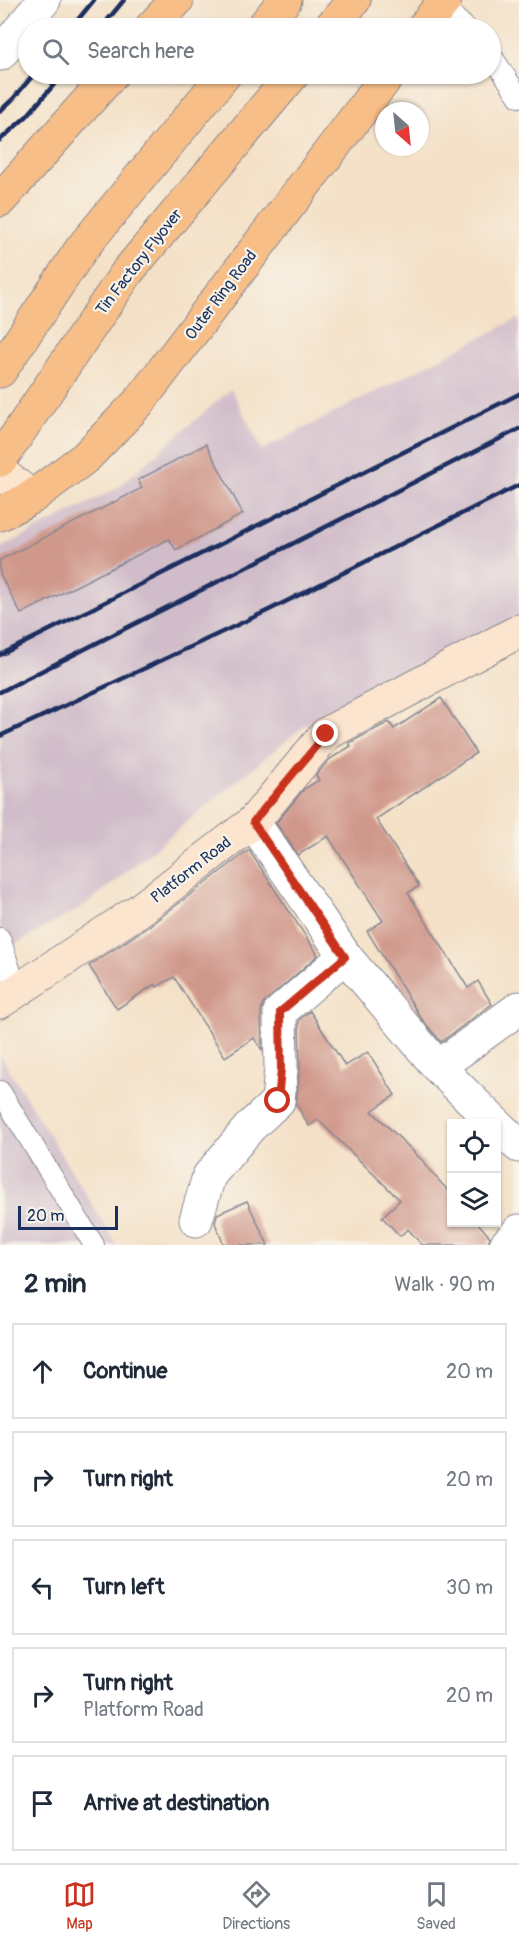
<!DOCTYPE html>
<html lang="en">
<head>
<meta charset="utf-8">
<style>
	body { margin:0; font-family:Pangolin,sans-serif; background:#f6f6f7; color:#1f2937 }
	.controls { position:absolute; right:18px; bottom:18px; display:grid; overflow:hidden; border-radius:0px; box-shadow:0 2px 4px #0004 }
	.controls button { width:54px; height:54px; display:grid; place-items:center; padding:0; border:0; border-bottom:2px solid #e0e1e3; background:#fff; color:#1f2937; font:30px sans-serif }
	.compass { position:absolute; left:375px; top:102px; width:54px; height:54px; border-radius:50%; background:#fff; box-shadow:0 2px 4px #0004; rotate:153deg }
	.scale { position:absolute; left:18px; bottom:15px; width:100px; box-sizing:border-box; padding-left:6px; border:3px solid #1b2f5e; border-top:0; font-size:16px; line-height:21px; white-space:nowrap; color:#1b2f5e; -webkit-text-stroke:4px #f7f3e8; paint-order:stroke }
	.stop { position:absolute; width:18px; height:18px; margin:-14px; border:4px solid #c8321e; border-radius:50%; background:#fff }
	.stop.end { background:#c8321e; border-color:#fff; box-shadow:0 2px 6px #0008 }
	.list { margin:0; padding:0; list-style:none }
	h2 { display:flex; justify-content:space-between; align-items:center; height:78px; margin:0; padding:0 24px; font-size:26px }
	h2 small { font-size:20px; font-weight:400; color:#747a83 }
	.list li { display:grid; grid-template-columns:39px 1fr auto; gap:18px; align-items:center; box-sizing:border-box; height:96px; margin:0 12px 12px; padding:0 12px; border:2px solid #e0e1e3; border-radius:0px }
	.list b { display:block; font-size:22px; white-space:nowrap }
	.list p { margin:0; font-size:20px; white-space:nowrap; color:#747a83 }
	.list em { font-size:20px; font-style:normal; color:#747a83 }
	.icon { flex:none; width:33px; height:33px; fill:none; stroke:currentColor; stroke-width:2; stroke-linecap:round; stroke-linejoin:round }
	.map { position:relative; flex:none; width:519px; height:1245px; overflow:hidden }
	.search { position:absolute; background:#fff; box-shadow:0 2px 4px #0004; left:18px; right:18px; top:18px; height:66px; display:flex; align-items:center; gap:15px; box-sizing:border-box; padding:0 21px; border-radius:33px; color:#747a83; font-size:22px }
	.sheet { height:618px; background:#fff }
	nav { display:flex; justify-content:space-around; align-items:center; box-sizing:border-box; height:84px; border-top:2px solid #e0e1e3; background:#fff; font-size:16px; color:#747a83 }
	nav a { display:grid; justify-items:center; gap:3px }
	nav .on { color:#c8321e }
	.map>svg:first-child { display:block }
	.industrial { fill:#d1bdca }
	.building { fill:#d0988b }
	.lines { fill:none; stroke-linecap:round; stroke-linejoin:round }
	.lane-casing { stroke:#888892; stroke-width:22 }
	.street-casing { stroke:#888892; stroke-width:35 }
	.secondary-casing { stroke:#888892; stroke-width:35 }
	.highway-casing { stroke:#888892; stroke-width:35 }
	.lane { stroke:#fff; stroke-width:20 }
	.street { stroke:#fff; stroke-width:33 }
	.secondary { stroke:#fce5cf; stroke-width:33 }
	.highway { stroke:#f7be88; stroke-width:33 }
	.rail { stroke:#1b2f5e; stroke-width:4.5 }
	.route { stroke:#c8321e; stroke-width:8 }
	.labels { text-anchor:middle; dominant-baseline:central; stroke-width:4.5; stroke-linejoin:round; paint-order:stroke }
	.street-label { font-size:16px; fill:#1b2f5e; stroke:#f7f3e8 }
</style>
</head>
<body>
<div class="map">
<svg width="519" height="1245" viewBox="0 0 519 1245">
	<rect width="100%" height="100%" fill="#f7f3e8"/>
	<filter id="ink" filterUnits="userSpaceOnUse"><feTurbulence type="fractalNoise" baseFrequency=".0167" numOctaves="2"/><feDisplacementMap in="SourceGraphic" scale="12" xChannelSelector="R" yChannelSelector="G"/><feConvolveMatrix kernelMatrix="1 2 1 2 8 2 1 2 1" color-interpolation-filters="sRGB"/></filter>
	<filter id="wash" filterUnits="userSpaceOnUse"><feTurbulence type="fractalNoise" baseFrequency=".008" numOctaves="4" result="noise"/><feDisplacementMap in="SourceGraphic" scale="24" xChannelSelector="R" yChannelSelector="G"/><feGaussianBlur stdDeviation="1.35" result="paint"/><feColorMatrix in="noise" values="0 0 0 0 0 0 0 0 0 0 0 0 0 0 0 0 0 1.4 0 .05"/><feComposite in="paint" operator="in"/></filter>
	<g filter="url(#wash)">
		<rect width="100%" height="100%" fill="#f4e0c6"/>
		<g class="industrial">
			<path d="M519,318V618L319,714L87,904L0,953V548L116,489L231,389L262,450Z"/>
			<path d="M0,1055L117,1245H0Z"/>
		</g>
		<g id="blocks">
			<g class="building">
				<path d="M206,444L243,514L176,550L169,539L21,614L0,574V560L142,488L138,480Z"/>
				<path d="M441,698L476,753L376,819L419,886L408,893L468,988L478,981L492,1004L441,1042L421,1018L367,931L383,921L328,836L298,855L276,823L304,789L319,780L316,775L330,759L351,746L349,743L389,722L394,729Z"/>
				<path d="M249,850L318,955L263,1004L261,1012L262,1050L254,1038L225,1057L174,977L157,987L155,984L117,1009L89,966L149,926Z"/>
				<path d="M310,1011L345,1066L368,1052L395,1095L372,1111L425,1163L424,1164L452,1195V1222H477L490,1237L488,1245H422L408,1229L400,1236L382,1217L400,1200L318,1120L309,1126L296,1104L300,1069L299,1020Z"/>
				<path d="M247,1201L268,1245H224L215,1223L217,1214Z"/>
			</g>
		</g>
	</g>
	<g filter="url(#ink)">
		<use href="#blocks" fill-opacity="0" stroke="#888892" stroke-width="1.5"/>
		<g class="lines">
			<g class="lane-casing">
				<g id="lane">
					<path d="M441,5L466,28"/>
					<path d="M490,53L519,97"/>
					<path d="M0,938L17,991"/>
					<path d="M0,1091L94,1245"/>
				</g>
			</g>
			<g class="street-casing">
				<g id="street">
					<path d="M0,54L44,0"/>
					<path d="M253,822L345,956L438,1067L496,1124"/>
					<path d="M438,1067L519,1008"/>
					<path d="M496,1124L519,1146"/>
					<path d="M196,1220L209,1176L250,1127L278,1101L281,1069L280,1012L345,956"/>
					<path d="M506,1245L519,1231"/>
				</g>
			</g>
			<g class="secondary-casing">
				<g id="secondary">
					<path d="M0,472L32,497"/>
					<path d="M0,1002L138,911L253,822L326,734L519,631"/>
				</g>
			</g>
			<g class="highway-casing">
				<g id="highway">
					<path d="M151,28L177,0"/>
					<path d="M262,28L285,0"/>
					<path d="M330,28L354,0"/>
					<path d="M423,28L445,0"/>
					<path d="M0,200L112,74"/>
					<path d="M0,371L82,248L225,74"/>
					<path d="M0,460L128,271L293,74"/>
					<path d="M0,514L32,497L86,457L139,402L389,74"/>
				</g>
			</g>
			<use href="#lane" class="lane"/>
			<use href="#street" class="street"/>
			<use href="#secondary" class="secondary"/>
			<use href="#highway" class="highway"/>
			<g class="rail">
				<path d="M71,28L94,0"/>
				<path d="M101,28L124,0"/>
				<path d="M0,111L13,99L34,74"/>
				<path d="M0,140L27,116L63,74"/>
				<path d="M0,655L519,394"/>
				<path d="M0,692L519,429"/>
				<path d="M0,736L267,611L519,485"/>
			</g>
		</g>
	</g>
	<g class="lines" filter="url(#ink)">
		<path class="route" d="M278,1101L281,1069L280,1012L345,957L253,822L326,734"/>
	</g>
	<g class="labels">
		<g class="street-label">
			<text transform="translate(139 262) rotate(-52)">Tin Factory Flyover</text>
			<text transform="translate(221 295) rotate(-53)">Outer Ring Road</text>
			<text transform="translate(191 870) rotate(-38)">Platform Road</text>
		</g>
	</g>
</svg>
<div class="controls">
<button><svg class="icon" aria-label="locate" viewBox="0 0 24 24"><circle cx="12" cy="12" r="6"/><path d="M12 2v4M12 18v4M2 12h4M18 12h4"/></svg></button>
<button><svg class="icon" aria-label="layers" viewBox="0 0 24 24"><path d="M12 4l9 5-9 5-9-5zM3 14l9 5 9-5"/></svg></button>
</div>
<svg class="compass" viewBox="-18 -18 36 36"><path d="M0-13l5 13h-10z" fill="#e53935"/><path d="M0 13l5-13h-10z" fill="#747a83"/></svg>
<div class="scale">20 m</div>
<div class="stop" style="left:278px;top:1101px"></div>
<div class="stop end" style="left:326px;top:734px"></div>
<div class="search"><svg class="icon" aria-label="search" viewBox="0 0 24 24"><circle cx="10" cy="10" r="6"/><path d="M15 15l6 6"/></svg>Search here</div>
</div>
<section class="sheet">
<h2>2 min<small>Walk · 90 m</small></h2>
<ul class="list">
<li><svg class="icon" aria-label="ahead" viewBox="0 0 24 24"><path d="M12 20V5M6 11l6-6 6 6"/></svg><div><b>Continue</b></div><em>20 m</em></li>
<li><svg class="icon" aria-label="right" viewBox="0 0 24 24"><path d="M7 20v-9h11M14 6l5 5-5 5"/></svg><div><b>Turn right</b></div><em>20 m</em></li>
<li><svg class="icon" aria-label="left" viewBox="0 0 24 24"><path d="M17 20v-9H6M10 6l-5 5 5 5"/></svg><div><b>Turn left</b></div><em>30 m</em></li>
<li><svg class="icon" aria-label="right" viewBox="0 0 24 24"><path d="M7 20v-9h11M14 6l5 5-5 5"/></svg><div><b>Turn right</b><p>Platform Road</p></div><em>20 m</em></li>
<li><svg class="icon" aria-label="arrive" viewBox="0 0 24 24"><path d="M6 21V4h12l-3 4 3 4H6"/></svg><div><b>Arrive at destination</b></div></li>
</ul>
</section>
<nav>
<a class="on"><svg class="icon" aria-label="map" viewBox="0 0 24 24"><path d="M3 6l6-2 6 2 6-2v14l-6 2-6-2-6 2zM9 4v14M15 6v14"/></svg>Map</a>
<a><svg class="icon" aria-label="directions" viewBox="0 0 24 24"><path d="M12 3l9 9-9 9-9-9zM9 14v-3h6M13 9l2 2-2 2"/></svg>Directions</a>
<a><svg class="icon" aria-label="saved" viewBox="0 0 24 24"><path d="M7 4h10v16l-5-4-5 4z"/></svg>Saved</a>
</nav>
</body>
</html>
